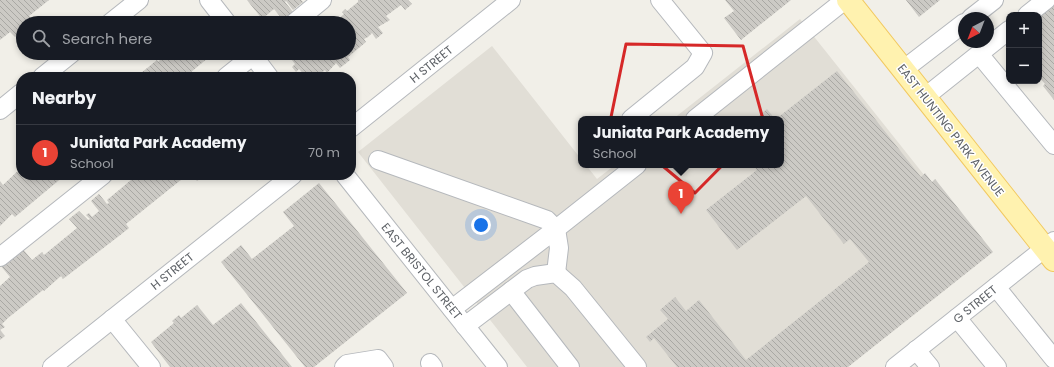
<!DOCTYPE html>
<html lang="en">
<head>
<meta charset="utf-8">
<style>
	body { margin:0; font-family:Poppins,sans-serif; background:#20242c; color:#f1f3f6 }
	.controls { position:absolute; right:12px; top:12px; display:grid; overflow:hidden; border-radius:8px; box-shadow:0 2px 6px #0003 }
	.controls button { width:36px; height:36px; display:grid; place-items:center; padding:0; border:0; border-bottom:1px solid #363941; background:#171b24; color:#f1f3f6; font:20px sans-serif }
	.compass { position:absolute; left:958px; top:12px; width:36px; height:36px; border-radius:50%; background:#171b24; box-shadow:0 2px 6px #0003; rotate:222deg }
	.you { position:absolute; left:481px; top:225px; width:14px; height:14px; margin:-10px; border:3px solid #fff; border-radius:50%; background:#1a73e8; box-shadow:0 0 0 6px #1a73e833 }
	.badge { display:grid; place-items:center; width:26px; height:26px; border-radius:50%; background:#ea4335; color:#fff; font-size:13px; font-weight:700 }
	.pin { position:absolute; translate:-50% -33px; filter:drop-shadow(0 1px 2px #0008) }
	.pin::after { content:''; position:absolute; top:21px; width:14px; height:12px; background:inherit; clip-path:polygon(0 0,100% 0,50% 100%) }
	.popup { position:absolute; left:578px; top:116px; width:206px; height:52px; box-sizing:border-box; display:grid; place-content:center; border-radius:8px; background:#171b24; filter:drop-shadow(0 1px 3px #0005); font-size:13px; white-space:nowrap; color:#9ea1a6 }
	.popup b { font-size:15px; color:#f1f3f6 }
	.popup::after { content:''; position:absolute; left:50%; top:100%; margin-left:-8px; border:8px solid transparent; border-top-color:#171b24 }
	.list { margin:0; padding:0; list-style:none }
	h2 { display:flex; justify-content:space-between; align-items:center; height:52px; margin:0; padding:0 16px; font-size:17px }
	h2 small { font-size:13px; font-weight:400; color:#9ea1a6 }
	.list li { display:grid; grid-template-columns:26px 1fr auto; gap:12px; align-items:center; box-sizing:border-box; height:56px; padding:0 16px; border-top:1px solid #363941 }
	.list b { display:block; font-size:15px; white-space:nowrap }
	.list p { margin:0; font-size:13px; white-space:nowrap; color:#9ea1a6 }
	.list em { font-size:13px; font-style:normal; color:#9ea1a6 }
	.icon { flex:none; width:22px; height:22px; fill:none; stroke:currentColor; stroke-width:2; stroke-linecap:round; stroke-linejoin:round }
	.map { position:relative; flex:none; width:1054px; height:367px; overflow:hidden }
	.search { position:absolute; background:#171b24; box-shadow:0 2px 6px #0003; left:16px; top:16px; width:340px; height:44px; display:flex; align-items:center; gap:10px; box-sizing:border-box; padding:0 14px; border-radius:22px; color:#9ea1a6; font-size:15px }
	.panel { position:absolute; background:#171b24; box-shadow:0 2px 6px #0003; left:16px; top:72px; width:340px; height:108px; border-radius:16px }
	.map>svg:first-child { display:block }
	.education { fill:#e1ded6 }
	.building { fill:url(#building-back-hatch) }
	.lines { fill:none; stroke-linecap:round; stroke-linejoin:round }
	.minor-casing { stroke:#b5b8bc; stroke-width:20 }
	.major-casing { stroke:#f2c960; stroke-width:24 }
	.minor { stroke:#fff; stroke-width:18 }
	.major { stroke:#fff2af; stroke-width:22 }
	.marked { fill:none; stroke:#d62828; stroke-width:3; stroke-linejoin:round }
	.labels { text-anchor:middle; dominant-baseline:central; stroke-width:3; stroke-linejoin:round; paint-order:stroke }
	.street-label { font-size:12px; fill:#5f6368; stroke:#fff }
</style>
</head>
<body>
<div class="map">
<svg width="1054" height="367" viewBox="0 0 1054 367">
	<defs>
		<pattern id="building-back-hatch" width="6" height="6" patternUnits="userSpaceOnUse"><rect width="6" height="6" fill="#cccac5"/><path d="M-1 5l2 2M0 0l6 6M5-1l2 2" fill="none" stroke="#a9a8a4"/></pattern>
	</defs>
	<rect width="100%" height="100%" fill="#f1efe8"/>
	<path class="education" d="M800,19L983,249L834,367H527L358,152L492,46L581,159V165H586L597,179L615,165H781V119H673Z"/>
	<g class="building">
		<path d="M0,0H49L29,16L31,18L19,27L23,31L15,37L10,32L0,40Z"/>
		<path d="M247,0H301L303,2L293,10L286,1L285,2L293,12L283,20L274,9L262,19Z"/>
		<path d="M358,0H408L412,4L405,10L401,5L386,16L390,20L378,27L383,33L376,39L372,33L368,37L364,39L366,42L348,57L350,60L340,68L336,63L327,73L325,70L316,77H306L299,69L296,72L292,67L295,64L288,55L290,53H349V23H333L330,19L333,17L336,21L344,14L342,12L345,9L347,11L358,2Z"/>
		<path d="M725,0H791L741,40L724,18L734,11Z"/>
		<path d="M906,0H940L919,17Z"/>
		<path d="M1054,4V100L1043,86L1045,84L1039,77V16Z"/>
		<path d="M165,53H210L206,55L208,58L185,77H136L157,60L158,62L160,60L158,58Z"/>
		<path d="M837,71L921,177L925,173L932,182L935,179L993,252L848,367H677L654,338L650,342L646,337L668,319L660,310L675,297L686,311L699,300L746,360L869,262L850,239L844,244L806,196L737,250L706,210L757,170L753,165H781V119H776Z"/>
		<path d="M767,109L775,119H755Z"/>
		<path d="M21,168V175H69L65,178L64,176L15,217L12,214L0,226V181L3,185Z"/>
		<path d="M137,175H187L126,224L129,228L119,236L63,279L61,276L44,291L43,290L8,318L2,324L5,327L0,330L5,336L0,340V286L10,277L0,265L22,248L32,260L42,252L44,255L77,228L69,219L79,211L88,220L90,219L86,215L89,213L92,217L99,211L91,201L99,194L107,204L109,203L107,200Z"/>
		<path d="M192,175H205L197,181Z"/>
		<path d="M319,183L407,293L314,367H305L221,262L241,245L252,259L294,226L283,212Z"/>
		<path d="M241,303L292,367H170L151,342L174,323L172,321L179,315L181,318L197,305L213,325Z"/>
	</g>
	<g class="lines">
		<g class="minor-casing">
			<g id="minor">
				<path d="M209,0L227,23"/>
				<path d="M1027,15L1046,0"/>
				<path d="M971,18L994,0"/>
				<path d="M110,23L139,0"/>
				<path d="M294,23L322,0"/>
				<path d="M251,53L269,77"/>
				<path d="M979,54L1054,145"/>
				<path d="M903,70L964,23"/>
				<path d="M42,77L72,53"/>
				<path d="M226,77L256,53"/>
				<path d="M925,97L1009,30"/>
				<path d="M0,110L21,93"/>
				<path d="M631,119L695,67L703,53L660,0"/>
				<path d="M695,119L845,0"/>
				<path d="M351,128L511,0"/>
				<path d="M378,160L547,220L556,229L637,165"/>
				<path d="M345,175L498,367"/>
				<path d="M0,257L103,175"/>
				<path d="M996,287L1054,359"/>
				<path d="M511,291L570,367"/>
				<path d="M452,309L556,229L559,248L556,273"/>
				<path d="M957,318L997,367"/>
				<path d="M112,319L151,367"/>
				<path d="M465,326L527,279L535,276L556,273L573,288L637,367"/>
				<path d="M916,350L930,367"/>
				<path d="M430,363L433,367"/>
				<path d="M52,367L293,175"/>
				<path d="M344,367L347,364L378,359L384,367"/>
				<path d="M895,367L1054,241"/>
			</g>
		</g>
		<g class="major-casing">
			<path id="major" d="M848,0L1054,260"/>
		</g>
		<use href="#minor" class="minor"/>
		<use href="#major" class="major"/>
	</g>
	<path class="marked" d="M626,44L743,46L764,123L695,193L610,122Z"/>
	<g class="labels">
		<g class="street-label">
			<text transform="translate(431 64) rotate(-39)">H STREET</text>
			<text transform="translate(951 130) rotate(52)">EAST HUNTING PARK AVENUE</text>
			<text transform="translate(172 271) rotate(-39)">H STREET</text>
			<text transform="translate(422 271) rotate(51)">EAST BRISTOL STREET</text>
			<text transform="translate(975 304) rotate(-39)">G STREET</text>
		</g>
	</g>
</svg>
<div class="controls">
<button>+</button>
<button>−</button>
</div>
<svg class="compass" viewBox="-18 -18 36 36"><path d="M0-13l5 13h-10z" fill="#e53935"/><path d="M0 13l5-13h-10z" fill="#9ea1a6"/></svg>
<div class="you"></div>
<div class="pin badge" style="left:681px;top:214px">1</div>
<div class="popup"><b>Juniata Park Academy</b>School</div>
<div class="search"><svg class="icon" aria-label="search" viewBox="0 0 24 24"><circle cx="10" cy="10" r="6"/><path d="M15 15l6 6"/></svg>Search here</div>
<section class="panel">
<h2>Nearby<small></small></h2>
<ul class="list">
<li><span class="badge">1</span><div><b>Juniata Park Academy</b><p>School</p></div><em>70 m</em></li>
</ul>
</section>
</div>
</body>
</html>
